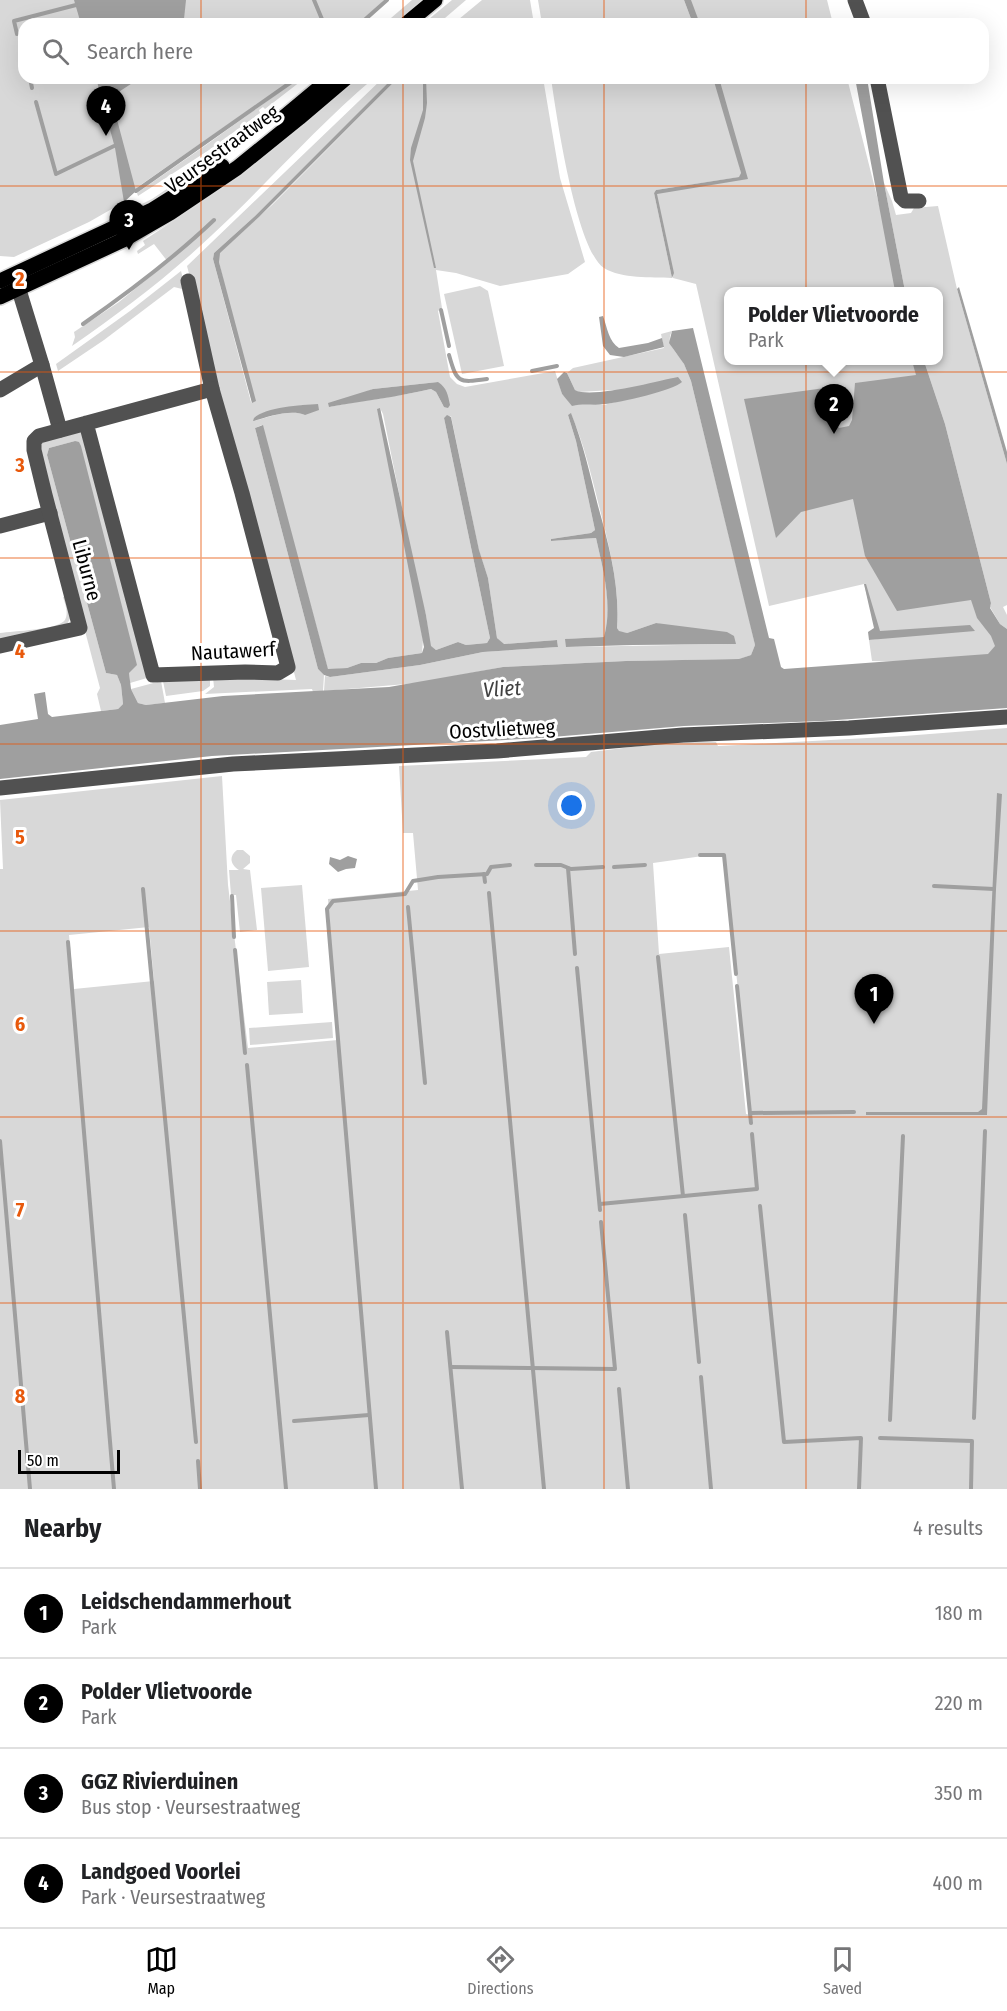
<!DOCTYPE html>
<html lang="en">
<head>
<meta charset="utf-8">
<style>
	body { margin:0; font-family:"Fira Sans Condensed",sans-serif; background:#f2f2f2; color:#202124 }
	.scale { position:absolute; left:18px; bottom:15px; width:102px; box-sizing:border-box; padding-left:6px; border:3px solid #000; border-top:0; font-size:16px; line-height:21px; white-space:nowrap; color:#000; -webkit-text-stroke:4px #fff; paint-order:stroke }
	.you { position:absolute; left:572px; top:806px; width:21px; height:21px; margin:-15px; border:4px solid #fff; border-radius:50%; background:#1a73e8; box-shadow:0 0 0 9px #1a73e833 }
	.badge { display:grid; place-items:center; width:39px; height:39px; border-radius:50%; background:#000; color:#fff; font-size:20px; font-weight:700 }
	.pin { position:absolute; translate:-50% -50px; filter:drop-shadow(0 2px 3px #0008) }
	.pin::after { content:''; position:absolute; top:32px; width:21px; height:18px; background:inherit; clip-path:polygon(0 0,100% 0,50% 100%) }
	.popup { position:absolute; left:724px; top:287px; width:219px; height:78px; box-sizing:border-box; display:grid; place-content:center; border-radius:12px; background:#fff; filter:drop-shadow(0 2px 4px #0005); font-size:20px; white-space:nowrap; color:#757577 }
	.popup b { font-size:22px; color:#202124 }
	.popup::after { content:''; position:absolute; left:50%; top:100%; margin-left:-12px; border:12px solid transparent; border-top-color:#fff }
	.list { margin:0; padding:0; list-style:none }
	h2 { display:flex; justify-content:space-between; align-items:center; height:78px; margin:0; padding:0 24px; font-size:26px }
	h2 small { font-size:20px; font-weight:400; color:#757577 }
	.list li { display:grid; grid-template-columns:39px 1fr auto; gap:18px; align-items:center; box-sizing:border-box; height:90px; padding:0 24px; border-top:2px solid #e0e0e0 }
	.list b { display:block; font-size:22px; white-space:nowrap }
	.list p { margin:0; font-size:20px; white-space:nowrap; color:#757577 }
	.list em { font-size:20px; font-style:normal; color:#757577 }
	.icon { flex:none; width:33px; height:33px; fill:none; stroke:currentColor; stroke-width:2; stroke-linecap:round; stroke-linejoin:round }
	.map { position:relative; flex:none; width:1007px; height:1489px; overflow:hidden }
	.search { position:absolute; background:#fff; box-shadow:0 6px 24px #0002; left:18px; right:18px; top:18px; height:66px; display:flex; align-items:center; gap:15px; box-sizing:border-box; padding:0 21px; border-radius:18px; color:#757577; font-size:22px }
	.sheet { height:438px; background:#fff }
	nav { display:flex; justify-content:space-around; align-items:center; box-sizing:border-box; height:84px; border-top:2px solid #e0e0e0; background:#fff; font-size:16px; color:#757577 }
	nav a { display:grid; justify-items:center; gap:3px }
	nav .on { color:#000 }
	.map>svg:first-child { display:block }
	.green { fill:#d8d8d8; fill-rule:evenodd }
	.water { fill:#9f9f9f }
	.lines { fill:none; stroke-linecap:round; stroke-linejoin:round }
	.stream { stroke:#9f9f9f; stroke-width:4 }
	.major-casing { stroke:#dbdbdb; stroke-width:18 }
	.minor { stroke:#515151; stroke-width:15 }
	.major { stroke:#000; stroke-width:15 }
	.grid { fill:none; stroke:#e8590c; stroke-width:1.5; stroke-opacity:0.55 }
	.labels { text-anchor:middle; dominant-baseline:central; stroke-width:6; stroke-linejoin:round; paint-order:stroke }
	.street-label { font-size:20px; fill:#000; stroke:#fff }
	.water-label { font-size:21px; font-style:italic; fill:#404040; stroke:#fff }
	.grid-label { font-size:20px; text-anchor:middle; font-weight:bold; fill:#e8590c; stroke:#fff; stroke-width:6; stroke-linejoin:round; paint-order:stroke }
</style>
</head>
<body>
<div class="map">
<svg width="1007" height="1489" viewBox="0 0 1007 1489">
	<rect width="100%" height="100%" fill="#fff"/>
	<g class="green">
		<path d="M0,0H384L358,24H24V78H295L139,186L124,202L89,222L14,257L0,256Z"/>
		<path d="M412,0H423L393,24H384Z"/>
		<path d="M452,0H466L438,24H423Z"/>
		<path d="M482,0H530L534,24H453Z"/>
		<path d="M538,0H684L693,24H542Z"/>
		<path d="M687,0H827L833,24H695Z"/>
		<path d="M299,78H305L265,109L263,107L259,110L260,113L209,150L138,196L137,193L206,145Z"/>
		<path d="M356,78H374C317,126 267,184 212,235C169,276 121,312 72,346L75,337L74,332L119,302L168,262L154,244L138,254L137,251L145,245L143,241L176,219Z"/>
		<path d="M383,78H394L255,216L214,253L213,259L251,402L252,403L219,262V253L272,205L398,78H543L560,178L585,262L568,274L500,286L456,273L436,270L442,308L438,311L450,377L457,384L465,387L555,371L562,394L572,405L583,403L604,405L634,397L613,390L579,392L575,390L567,373L573,368L664,348L661,334L672,331C665,344 676,351 683,362C686,368 688,374 691,381L749,618L755,645L751,655L740,659L626,661L503,667L418,683L324,691L325,676L330,677L420,665L483,652L558,647L557,640L503,644L497,638L488,578L479,551L451,416L444,418L490,638L487,643L466,645L458,642L436,650L430,646L426,615L418,587L383,414L380,408L423,640L422,653L388,658L376,663H361L347,668L328,670L262,425L255,428L318,669L324,675L323,691L313,692L312,689L205,694L214,687L213,677L296,680L187,266ZM438,382L444,407L436,392L431,389C397,397 363,400 329,407L373,389ZM302,405L305,415C290,409 269,417 254,421ZM571,414C584,444 591,474 599,506C609,545 620,587 617,628L619,632L627,633L656,623L736,644L566,647V639L605,637C613,605 603,569 596,538L551,541V539L591,533L595,530L576,441L568,415Z"/>
		<path d="M551,78H847L901,291L729,292V360L919,361L983,609L996,629L1000,664L872,661L869,640L878,639L864,584L769,606L696,284L673,278L655,194L658,191L744,178L738,160L741,173L740,177L656,190L654,193L672,278C651,277 622,279 604,268C576,250 556,113 551,78Z"/>
		<path d="M300,94C262,134 203,177 153,203C111,225 67,243 24,263L152,199L232,145Z"/>
		<path d="M884,183L892,201L896,215L911,213L914,208L938,206L957,289L1007,464V605L1003,607L1007,615V629L1000,624L990,607L991,603L945,424L924,361L939,360V292L905,291Z"/>
		<path d="M181,271L192,313L182,289L174,287L104,340L58,371L56,364L130,311Z"/>
		<path d="M480,286L488,291L504,366L462,374L444,294Z"/>
		<path d="M75,430L83,433L147,678L130,683L129,673L75,441L49,448L47,455L106,673L117,675L121,685L123,704L118,709L101,711L97,694L100,688L38,452L40,442Z"/>
		<path d="M67,596L71,617L66,626L0,641V633C13,631 58,630 65,620C69,613 65,604 63,597Z"/>
		<path d="M210,677V686L203,691L166,696L163,681Z"/>
		<path d="M161,681L165,703L146,705L138,703L131,689Z"/>
		<path d="M1007,728V1489H0V869H3L0,800L222,776L228,885L248,1048L338,1040L328,899L418,890L413,833H403L399,766L586,757L591,752L672,742H716L718,746L738,745L904,736ZM717,854L718,857H725L750,1115L746,1114L729,947L659,954L653,863ZM149,927L154,981L74,989L69,935Z"/>
		<path d="M237,850H243L250,856V863L243,869L250,870L257,930L240,932L236,895H231L229,870H239C231,865 228,857 237,850Z"/>
		<path d="M302,885L309,967L268,971L261,888Z"/>
		<path d="M301,980L303,1013L269,1015L267,982Z"/>
		<path d="M332,1022L333,1038L250,1045L249,1028Z"/>
	</g>
	<g class="water">
		<path d="M74,0H186L184,19L181,24H81Z"/>
		<path d="M684,0H691L700,24H693Z"/>
		<path d="M96,78H140L111,97L136,191L124,202L115,148Z"/>
		<path d="M393,78H398L259,217L220,253L219,262L256,401L252,403L213,259L214,253L255,216Z"/>
		<path d="M423,78H426L427,103L425,118L413,161L436,268H434L410,160L411,148L423,110Z"/>
		<path d="M713,78H719L748,179L657,194L674,273L672,278L654,193L656,190L739,177L741,173Z"/>
		<path d="M855,78H867L884,183L905,291H895Z"/>
		<path d="M959,287L1007,452V464L957,289Z"/>
		<path d="M603,316C607,327 609,342 619,348L648,343L662,338L664,347L624,357L610,355L603,346L599,317Z"/>
		<path d="M693,328L769,638L774,639L781,667L784,669L988,654L995,646L991,636L977,618L971,600L897,611L865,556L853,499L801,512L776,538L744,399L825,388L835,422L839,428L849,426L852,420L855,383L916,375L912,361H924L945,424L991,603L990,608L1000,624L1007,629V708L823,721L684,726L540,738L212,756L0,779V725L38,719L34,694L45,692L48,714L52,717L118,709L123,704L121,685L117,675L106,673L47,455L49,448L75,441L79,442L81,446L137,665L129,673L131,689L138,703L146,705L223,696L389,687L503,667L626,661L739,659L751,655L755,645L691,381L684,364L669,343L672,331Z"/>
		<path d="M564,372L567,373L575,390C591,399 657,381 678,377L682,382C674,390 619,403 605,404C594,406 584,403 572,406L562,394L557,379Z"/>
		<path d="M438,382C447,388 448,395 450,405L448,408L444,407L436,392L431,389C397,397 363,401 329,407L328,403L373,389Z"/>
		<path d="M318,404L319,410L305,415C290,409 268,417 253,421L254,418C266,407 301,405 318,404Z"/>
		<path d="M380,408L426,615L431,646L436,650L458,642L466,645L487,643L490,638L444,418L447,415L451,417L479,550L488,578L497,638L504,644L557,640L558,647L483,652L420,665L330,677L324,675L318,669L255,428L263,425L328,669L347,668L361,663H376L388,658L422,653L424,647L377,409Z"/>
		<path d="M571,413C583,443 590,474 598,506C609,545 620,586 617,628L619,631L627,633L656,623L727,632L734,636L736,644L633,645L566,647L565,639L604,637C613,606 603,569 596,538L551,541V539L591,533L595,530L576,441L568,415Z"/>
		<path d="M864,584H866L880,631L970,625L975,631L869,640L868,632L874,628Z"/>
		<path d="M997,793L1002,794L996,889L987,1115H866V1112H978L982,1109Z"/>
		<path d="M348,856L357,859L355,868L346,869L338,872L329,864L330,857L340,860Z"/>
	</g>
	<g class="lines">
		<g class="stream">
			<path d="M314,0L324,24"/>
			<path d="M360,24L387,0"/>
			<path d="M17,34L14,21L76,5"/>
			<path d="M21,47L24,58"/>
			<path d="M30,78L32,88"/>
			<path d="M36,102L56,174L114,146"/>
			<path d="M136,191L297,78"/>
			<path d="M441,310L449,346"/>
			<path d="M83,324C129,292 174,258 214,220"/>
			<path d="M449,355C457,383 458,383 487,379"/>
			<path d="M532,371L557,366"/>
			<path d="M700,855H724L736,974"/>
			<path d="M536,865H561L571,869L603,867"/>
			<path d="M614,867L645,865"/>
			<path d="M568,868L575,954"/>
			<path d="M484,874L485,882"/>
			<path d="M934,886L994,889"/>
			<path d="M143,889L196,1442"/>
			<path d="M489,893L544,1489"/>
			<path d="M232,896L234,937"/>
			<path d="M408,907L425,1083"/>
			<path d="M68,942L114,1489"/>
			<path d="M235,950L245,1053"/>
			<path d="M658,957L683,1196"/>
			<path d="M577,968L600,1210"/>
			<path d="M737,986L751,1123"/>
			<path d="M247,1065L286,1489"/>
			<path d="M750,1113L854,1112"/>
			<path d="M0,1141L30,1489"/>
			<path d="M600,1204L757,1189L752,1134"/>
			<path d="M760,1206L784,1442L861,1438L859,1489"/>
			<path d="M685,1215L699,1362"/>
			<path d="M447,1332L462,1489"/>
			<path d="M451,1367L615,1369L601,1222"/>
			<path d="M701,1377L711,1489"/>
			<path d="M619,1389L628,1489"/>
			<path d="M974,1418L985,1131"/>
			<path d="M890,1420L903,1136"/>
			<path d="M294,1421L369,1415"/>
			<path d="M880,1438L972,1441L971,1489"/>
			<path d="M198,1461L200,1489"/>
			<path d="M376,1489L327,909L333,901L405,894L413,881L438,877L487,874L491,867L510,865"/>
		</g>
		<g class="major-casing">
			<g id="major">
				<path d="M406,24L435,0"/>
				<path d="M283,118L331,78"/>
				<path d="M0,281L152,210L222,166"/>
				<path d="M0,297L123,240L170,213L237,168L299,118L346,78"/>
			</g>
		</g>
		<g class="minor">
			<path d="M855,0L864,24"/>
			<path d="M877,78L901,197L905,201H919"/>
			<path d="M15,277L42,365L60,430"/>
			<path d="M188,281L212,389"/>
			<path d="M0,390L42,365"/>
			<path d="M0,526L50,513"/>
			<path d="M0,646L80,628L45,495L34,450V441L39,436L212,389L242,493L288,667L278,673L245,672L153,675L86,423"/>
			<path d="M0,788L233,764L497,751L683,735L849,728L1007,717"/>
		</g>
		<use href="#major" class="major"/>
	</g>
	<path class="grid" d="M201,0V24M403,0V24M604,0V24M806,0V24M201,78V1489M403,78V1489M604,78V1489M806,78V1489M0,186H1007M0,372H1007M0,558H1007M0,744H1007M0,931H1007M0,1117H1007M0,1303H1007"/>
	<g class="labels">
		<g class="street-label">
			<text transform="translate(222 149) rotate(-36)">Veursestraatweg</text>
			<text transform="translate(87 570) rotate(75)">Liburne</text>
			<text transform="translate(233 651) rotate(-3)">Nautawerf</text>
			<text transform="translate(502 729) rotate(-3)">Oostvlietweg</text>
		</g>
		<g class="water-label">
			<text transform="translate(502 689) rotate(-4)">Vliet</text>
		</g>
	</g>
	<g class="grid-label">
		<text x="20" y="286">2</text>
		<text x="20" y="472">3</text>
		<text x="20" y="658">4</text>
		<text x="20" y="844">5</text>
		<text x="20" y="1031">6</text>
		<text x="20" y="1217">7</text>
		<text x="20" y="1403">8</text>
	</g>
</svg>
<div class="scale">50 m</div>
<div class="you"></div>
<div class="pin badge" style="left:874px;top:1024px">1</div>
<div class="pin badge" style="left:834px;top:434px">2</div>
<div class="popup"><b>Polder Vlietvoorde</b>Park</div>
<div class="pin badge" style="left:129px;top:250px">3</div>
<div class="pin badge" style="left:106px;top:136px">4</div>
<div class="search"><svg class="icon" aria-label="search" viewBox="0 0 24 24"><circle cx="10" cy="10" r="6"/><path d="M15 15l6 6"/></svg>Search here</div>
</div>
<section class="sheet">
<h2>Nearby<small>4 results</small></h2>
<ul class="list">
<li><span class="badge">1</span><div><b>Leidschendammerhout</b><p>Park</p></div><em>180 m</em></li>
<li><span class="badge">2</span><div><b>Polder Vlietvoorde</b><p>Park</p></div><em>220 m</em></li>
<li><span class="badge">3</span><div><b>GGZ Rivierduinen</b><p>Bus stop · Veursestraatweg</p></div><em>350 m</em></li>
<li><span class="badge">4</span><div><b>Landgoed Voorlei</b><p>Park · Veursestraatweg</p></div><em>400 m</em></li>
</ul>
</section>
<nav>
<a class="on"><svg class="icon" aria-label="map" viewBox="0 0 24 24"><path d="M3 6l6-2 6 2 6-2v14l-6 2-6-2-6 2zM9 4v14M15 6v14"/></svg>Map</a>
<a><svg class="icon" aria-label="directions" viewBox="0 0 24 24"><path d="M12 3l9 9-9 9-9-9zM9 14v-3h6M13 9l2 2-2 2"/></svg>Directions</a>
<a><svg class="icon" aria-label="saved" viewBox="0 0 24 24"><path d="M7 4h10v16l-5-4-5 4z"/></svg>Saved</a>
</nav>
</body>
</html>
